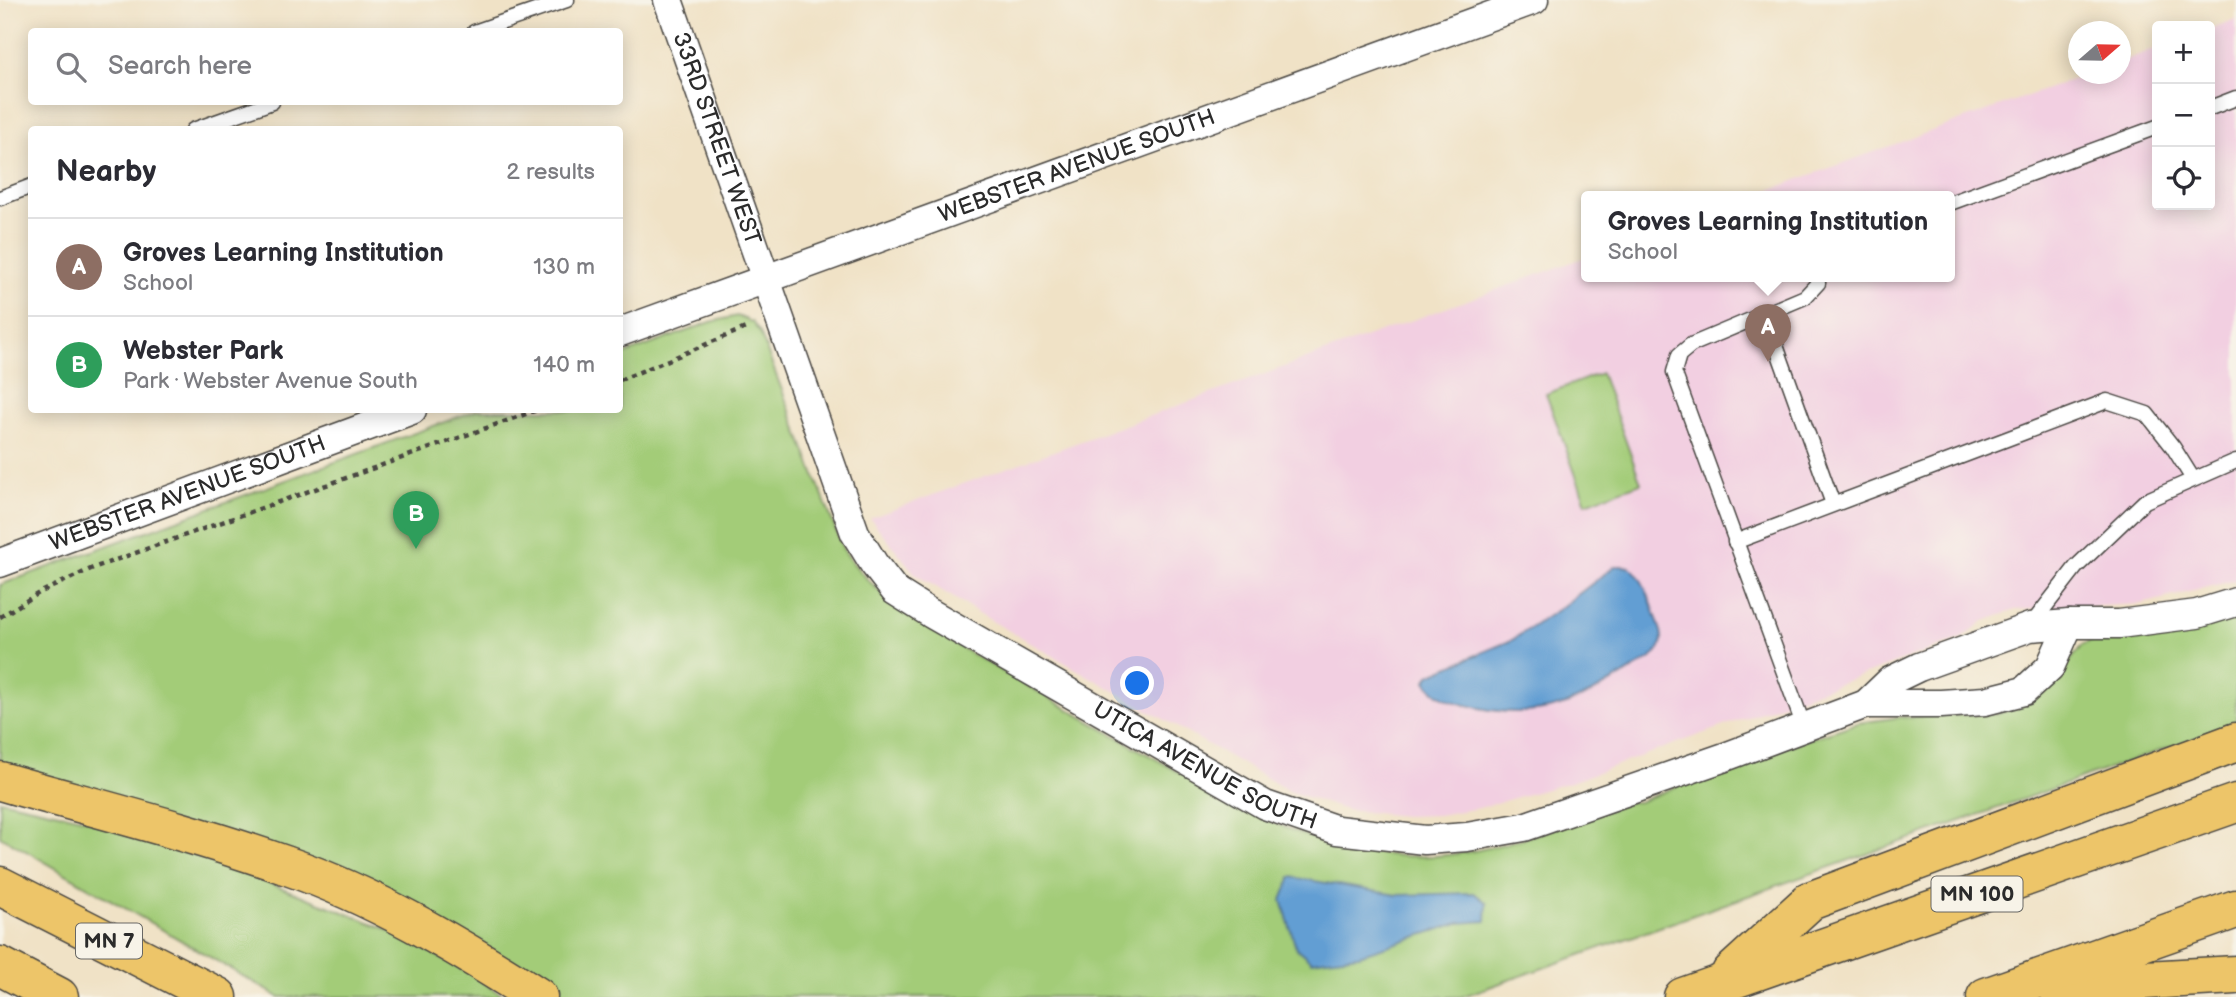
<!DOCTYPE html>
<html lang="en">
<head>
<meta charset="utf-8">
<style>
	body { margin:0; font-family:"Balsamiq Sans",sans-serif; background:#f7f7f7; color:#2b2b33 }
	.controls { position:absolute; right:21px; top:21px; display:grid; overflow:hidden; border-radius:7px; box-shadow:0 4px 18px #0003 }
	.controls button { width:63px; height:63px; display:grid; place-items:center; padding:0; border:0; border-bottom:2px solid #e1e1e2; background:#fff; color:#2b2b33; font:35px sans-serif }
	.compass { position:absolute; left:2068px; top:21px; width:63px; height:63px; border-radius:50%; background:#fff; box-shadow:0 4px 18px #0003; rotate:70deg }
	.you { position:absolute; left:1138px; top:684px; width:24px; height:24px; margin:-18px; border:5px solid #fff; border-radius:50%; background:#1a73e8; box-shadow:0 0 0 10px #1a73e833 }
	.badge { display:grid; place-items:center; width:46px; height:46px; border-radius:50%; background:#db2777; color:#fff; font-size:23px; font-weight:700 }
	.pin { position:absolute; translate:-50% -58px; filter:drop-shadow(0 2px 4px #0008) }
	.pin::after { content:''; position:absolute; top:37px; width:24px; height:21px; background:inherit; clip-path:polygon(0 0,100% 0,50% 100%) }
	.popup { position:absolute; left:1581px; top:191px; width:374px; height:91px; box-sizing:border-box; display:grid; place-content:center; border-radius:7px; background:#fff; filter:drop-shadow(0 2px 5px #0005); font-size:23px; white-space:nowrap; color:#7c7c81 }
	.popup b { font-size:26px; color:#2b2b33 }
	.popup::after { content:''; position:absolute; left:50%; top:100%; margin-left:-14px; border:14px solid transparent; border-top-color:#fff }
	.list { margin:0; padding:0; list-style:none }
	h2 { display:flex; justify-content:space-between; align-items:center; height:91px; margin:0; padding:0 28px; font-size:30px }
	h2 small { font-size:23px; font-weight:400; color:#7c7c81 }
	.list li { display:grid; grid-template-columns:46px 1fr auto; gap:21px; align-items:center; box-sizing:border-box; height:98px; padding:0 28px; border-top:2px solid #e1e1e2 }
	.list b { display:block; font-size:26px; white-space:nowrap }
	.list p { margin:0; font-size:23px; white-space:nowrap; color:#7c7c81 }
	.list em { font-size:23px; font-style:normal; color:#7c7c81 }
	.icon { flex:none; width:38px; height:38px; fill:none; stroke:currentColor; stroke-width:2; stroke-linecap:round; stroke-linejoin:round }
	.map { position:relative; flex:none; width:2236px; height:997px; overflow:hidden }
	.search { position:absolute; background:#fff; box-shadow:0 4px 18px #0003; left:28px; top:28px; width:595px; height:77px; display:flex; align-items:center; gap:18px; box-sizing:border-box; padding:0 24px; border-radius:7px; color:#7c7c81; font-size:26px }
	.panel { position:absolute; background:#fff; box-shadow:0 4px 18px #0003; left:28px; top:126px; width:595px; height:287px; border-radius:7px }
	.map>svg:first-child { display:block }
	.built { fill:#f2cfe1 }
	.green { fill:#a3cc78; stroke:#677c52; stroke-width:2 }
	.water { fill:#629ed3; stroke:#46647f; stroke-width:2 }
	.lines { fill:none; stroke-linecap:round; stroke-linejoin:round }
	.service-casing { stroke:#494642; stroke-width:17 }
	.minor-casing { stroke:#494642; stroke-width:31 }
	.trunk-casing { stroke:#494642; stroke-width:41 }
	.motorway-casing { stroke:#494642; stroke-width:41 }
	.path { stroke:#494642; stroke-width:4.5; stroke-dasharray:5 5; stroke-linecap:butt }
	.service { stroke:#fff; stroke-width:14 }
	.minor { stroke:#fff; stroke-width:28 }
	.trunk { stroke:#edc569; stroke-width:38 }
	.motorway { stroke:#edc569; stroke-width:38 }
	.labels { text-anchor:middle; dominant-baseline:central; stroke-width:6; stroke-linejoin:round; paint-order:stroke }
	.shield { fill:#f7f3e8; stroke:#686764; stroke-width:2 }
	.shield-label { font-size:21px; font-weight:bold; fill:#2b2b2b }
	.street-label { font-size:23px; fill:#2b2b2b; stroke:#f7f3e8 }
</style>
</head>
<body>
<div class="map">
<svg width="2236" height="997" viewBox="0 0 2236 997">
	<rect width="100%" height="100%" fill="#f7f3e8"/>
	<filter id="ink" filterUnits="userSpaceOnUse"><feTurbulence type="fractalNoise" baseFrequency=".0143" numOctaves="2"/><feDisplacementMap in="SourceGraphic" scale="14" xChannelSelector="R" yChannelSelector="G"/><feConvolveMatrix kernelMatrix="1 2 1 2 8 2 1 2 1" color-interpolation-filters="sRGB"/></filter>
	<filter id="wash" filterUnits="userSpaceOnUse"><feTurbulence type="fractalNoise" baseFrequency=".00686" numOctaves="4" result="noise"/><feDisplacementMap in="SourceGraphic" scale="28" xChannelSelector="R" yChannelSelector="G"/><feGaussianBlur stdDeviation="1.57" result="paint"/><feColorMatrix in="noise" values="0 0 0 0 0 0 0 0 0 0 0 0 0 0 0 0 0 1.4 0 .05"/><feComposite in="paint" operator="in"/></filter>
	<g filter="url(#wash)">
		<rect width="100%" height="100%" fill="#f0e2c6"/>
		<path class="built" d="M2236,19V580L2142,604L2015,610L1984,621L1961,639L1947,644L1571,782L1479,808L1438,815L1405,816L1346,810L1291,792L992,621L916,575L870,518L1586,257V276H1950V196H1753L2088,74H2120L2121,62L2157,48V205H2210V29Z"/>
		<g class="green">
			<path d="M737,316L752,322L760,333L843,549C867,586 901,610 937,634L1233,803C1306,842 1391,868 1474,851C1527,840 1579,819 1631,802H1639L1725,766L1858,723L1901,717L1995,714L2017,708L2044,692L2054,683L2082,645L2094,639L2175,632L2236,615V724L1461,997H565L492,951L0,767V585L477,410H620V356L711,322Z"/>
			<path d="M1601,373L1641,483L1586,503L1546,394Z"/>
			<path d="M0,800L122,827L246,874L382,927L468,972L505,997H279L0,836Z"/>
		</g>
		<g class="water">
			<path d="M1615,566C1622,566 1627,565 1632,569C1646,580 1655,615 1661,631C1664,645 1660,650 1650,659C1584,699 1546,726 1466,705C1450,701 1435,696 1426,681L1429,675L1512,640L1559,609Z"/>
			<path d="M1291,877L1397,895L1474,893L1487,903L1486,921L1459,923L1359,955L1311,961L1296,948L1282,900Z"/>
		</g>
	</g>
	<g filter="url(#ink)">
		<g class="lines">
			<g class="service-casing">
				<g id="service">
					<path d="M474,32L567,0"/>
					<path d="M2210,108L2236,98"/>
					<path d="M193,130L272,102"/>
					<path d="M0,198L32,186"/>
					<path d="M1950,203L2157,127"/>
					<path d="M1765,315L1833,504"/>
					<path d="M1735,542L2107,401L2147,414L2173,447L2193,479"/>
					<path d="M2031,625L2076,567L2145,501L2236,461"/>
					<path d="M1804,727L1674,372L1679,355L1691,345L1805,297L1818,283L1816,276"/>
				</g>
			</g>
			<g class="minor-casing">
				<g id="minor">
					<path id="s1" d="M668,0L855,533L874,564L895,591L930,613L1265,805L1337,830L1425,840L1467,837L1524,827L1725,757L1866,704L1890,681L1919,667L2030,627L2069,624H2119L2197,614L2236,602"/>
					<path id="s2" d="M620,332L1534,0"/>
					<path id="s3" d="M0,563L412,410"/>
					<path d="M1866,704H1941L1985,701L2024,691L2050,667L2069,624"/>
				</g>
			</g>
			<g class="trunk-casing">
				<path id="trunk" d="M0,966L59,997"/>
			</g>
			<g class="motorway-casing">
				<g id="motorway">
					<path d="M0,781C95,808 192,832 285,865C375,896 458,946 538,997"/>
					<path d="M0,886L218,997"/>
					<path d="M1731,973L1810,901L2236,742"/>
					<path d="M2055,985L2236,975"/>
					<path d="M1683,997L2236,803"/>
					<path d="M1986,997L2236,909"/>
				</g>
			</g>
			<g class="path">
				<path d="M620,380L748,327"/>
				<path d="M0,617L39,593L93,568L537,410"/>
			</g>
			<use href="#service" class="service"/>
			<use href="#minor" class="minor"/>
			<use href="#trunk" class="trunk"/>
			<use href="#motorway" class="motorway"/>
		</g>
	</g>
	<g class="labels">
		<g class="shield">
			<rect x="1931.5" y="876.5" width="91" height="35" rx="5"/>
			<rect x="76" y="923.5" width="66" height="35" rx="5"/>
		</g>
		<g class="shield-label">
			<text x="1977" y="894">MN 100</text>
			<text x="109" y="941">MN 7</text>
		</g>
		<g class="street-label">
			<text stroke="none"><textPath href="#s1" startOffset="147">33RD STREET WEST</textPath></text>
			<text stroke="none"><textPath href="#s2" startOffset="486">WEBSTER AVENUE SOUTH</textPath></text>
			<text stroke="none"><textPath href="#s3" startOffset="200">WEBSTER AVENUE SOUTH</textPath></text>
			<text stroke="none"><textPath href="#s1" startOffset="992">UTICA AVENUE SOUTH</textPath></text>
		</g>
	</g>
</svg>
<div class="controls">
<button>+</button>
<button>−</button>
<button><svg class="icon" aria-label="locate" viewBox="0 0 24 24"><circle cx="12" cy="12" r="6"/><path d="M12 2v4M12 18v4M2 12h4M18 12h4"/></svg></button>
</div>
<svg class="compass" viewBox="-18 -18 36 36"><path d="M0-13l5 13h-10z" fill="#e53935"/><path d="M0 13l5-13h-10z" fill="#7c7c81"/></svg>
<div class="you"></div>
<div class="pin badge" style="left:1768px;top:362px;background:#8d6e63">A</div>
<div class="popup"><b>Groves Learning Institution</b>School</div>
<div class="pin badge" style="left:416px;top:549px;background:#2e9e5b">B</div>
<div class="search"><svg class="icon" aria-label="search" viewBox="0 0 24 24"><circle cx="10" cy="10" r="6"/><path d="M15 15l6 6"/></svg>Search here</div>
<section class="panel">
<h2>Nearby<small>2 results</small></h2>
<ul class="list">
<li><span class="badge" style="background:#8d6e63">A</span><div><b>Groves Learning Institution</b><p>School</p></div><em>130 m</em></li>
<li><span class="badge" style="background:#2e9e5b">B</span><div><b>Webster Park</b><p>Park · Webster Avenue South</p></div><em>140 m</em></li>
</ul>
</section>
</div>
</body>
</html>
